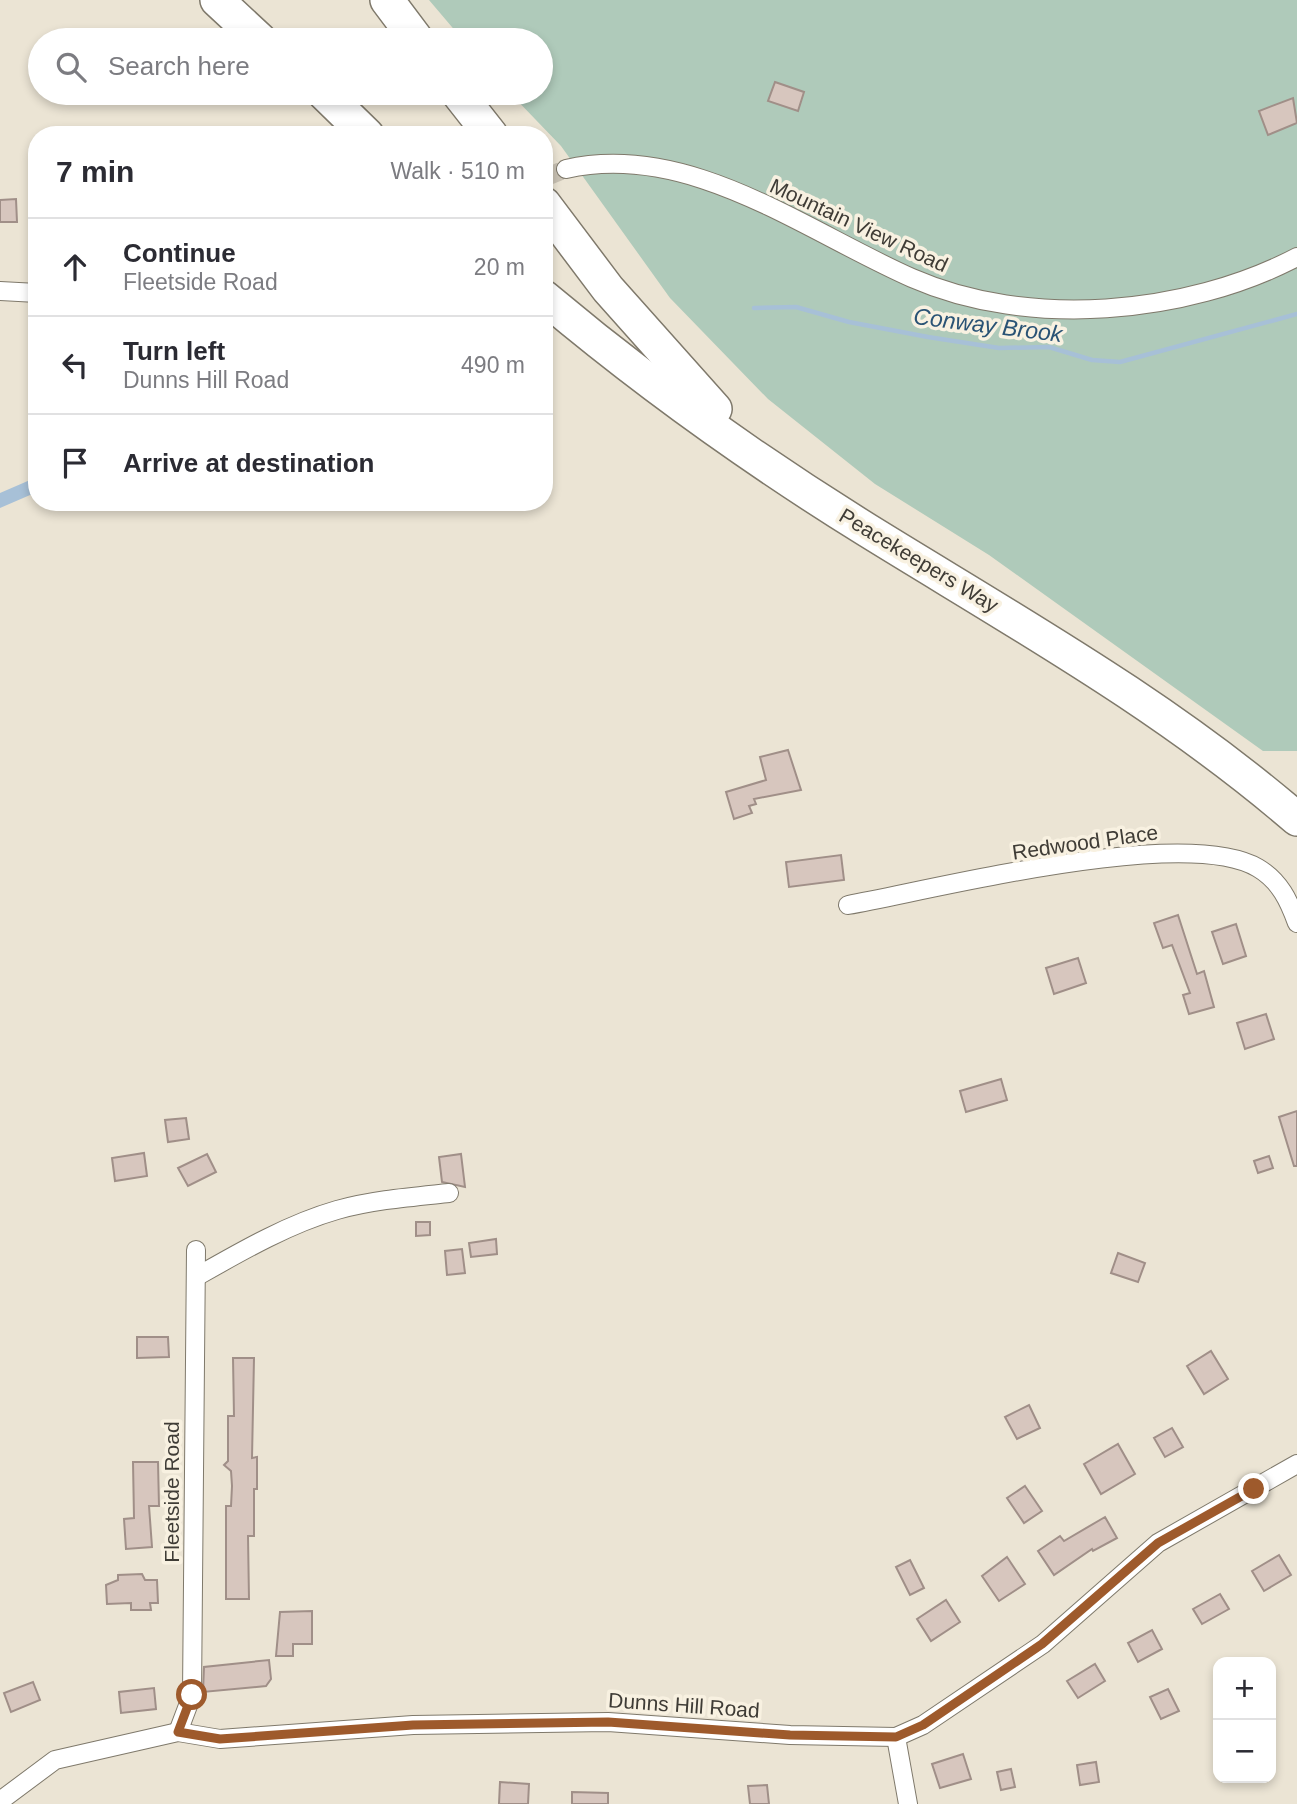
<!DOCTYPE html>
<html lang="en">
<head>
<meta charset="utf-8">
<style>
	body { margin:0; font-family:Arial,sans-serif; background:#f2f2f3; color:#2b2b33 }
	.controls { position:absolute; right:21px; bottom:21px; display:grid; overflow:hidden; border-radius:14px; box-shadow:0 4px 10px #0003 }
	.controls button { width:63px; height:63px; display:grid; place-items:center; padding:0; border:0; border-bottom:2px solid #e1e1e2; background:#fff; color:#2b2b33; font:35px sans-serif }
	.stop { position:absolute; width:21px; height:21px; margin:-16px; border:5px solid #9e5a2c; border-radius:50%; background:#fff }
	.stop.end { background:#9e5a2c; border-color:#fff; box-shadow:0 2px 7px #0008 }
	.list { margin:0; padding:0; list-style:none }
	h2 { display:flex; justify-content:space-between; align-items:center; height:91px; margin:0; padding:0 28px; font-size:30px }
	h2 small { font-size:23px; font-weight:400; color:#7c7c81 }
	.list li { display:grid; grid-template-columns:46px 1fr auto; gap:21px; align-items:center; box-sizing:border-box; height:98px; padding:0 28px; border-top:2px solid #e1e1e2 }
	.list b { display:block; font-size:26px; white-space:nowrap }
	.list p { margin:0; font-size:23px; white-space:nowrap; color:#7c7c81 }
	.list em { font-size:23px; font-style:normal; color:#7c7c81 }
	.icon { flex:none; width:38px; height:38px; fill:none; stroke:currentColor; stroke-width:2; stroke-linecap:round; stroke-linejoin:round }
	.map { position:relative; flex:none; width:1297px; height:1804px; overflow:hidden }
	.search { position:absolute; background:#fff; box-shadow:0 4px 10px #0003; left:28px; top:28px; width:525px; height:77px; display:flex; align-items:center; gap:18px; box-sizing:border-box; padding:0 24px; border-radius:38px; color:#7c7c81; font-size:26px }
	.panel { position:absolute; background:#fff; box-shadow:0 4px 10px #0003; left:28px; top:126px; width:525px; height:385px; border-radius:28px }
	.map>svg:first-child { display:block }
	.green { fill:#afcaba }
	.water { fill:#a7c0d7 }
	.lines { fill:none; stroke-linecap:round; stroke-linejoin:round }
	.stream { stroke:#a7c0d7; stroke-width:4.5 }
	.building { fill:#d7c6be; stroke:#a08f88; stroke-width:2 }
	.street-tunnel { stroke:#c9c2b4; stroke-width:18; stroke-dasharray:18 9; stroke-linecap:butt }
	.street-casing { stroke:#7f796b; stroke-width:20 }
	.highway-casing { stroke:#7f796b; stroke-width:36 }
	.street { stroke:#fff; stroke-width:18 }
	.highway { stroke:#fff; stroke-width:33 }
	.route { stroke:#9e5a2c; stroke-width:9 }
	.labels { text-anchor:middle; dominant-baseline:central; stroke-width:7; stroke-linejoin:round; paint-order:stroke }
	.street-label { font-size:21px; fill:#3f3c36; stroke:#f8f1e1 }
	.water-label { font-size:23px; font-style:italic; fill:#2a5375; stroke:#f8f1e1 }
</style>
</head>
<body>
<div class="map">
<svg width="1297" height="1804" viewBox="0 0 1297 1804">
	<rect width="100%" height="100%" fill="#ebe4d4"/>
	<path class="green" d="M429,0H1297V751H1263L989,555L875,484L768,399L670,298L561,146L510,93H541V40H463Z"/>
	<path class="water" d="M37,477V492L0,508V493Z"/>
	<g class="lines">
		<path class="stream" d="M754,308L796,307L849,322L928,337L999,348L1049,347L1092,360L1120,362L1297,314"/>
	</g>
	<g class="building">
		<path d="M775,82L804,92L798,111L768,101Z"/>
		<path d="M1293,98L1297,123L1268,135L1259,111Z"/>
		<path d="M16,199L17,222H0V200Z"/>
		<path d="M788,750L801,790L754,799L756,804L749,806L752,813L734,819L726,792L766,780L760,757Z"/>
		<path d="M841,855L844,880L789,887L786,862Z"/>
		<path d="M1178,915L1197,974L1204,971L1214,1007L1189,1014L1183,995L1190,993L1172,945L1163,948L1154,923Z"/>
		<path d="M1236,924L1246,956L1223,964L1212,932Z"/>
		<path d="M1078,958L1086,983L1054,994L1046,968Z"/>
		<path d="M1266,1014L1274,1039L1245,1049L1237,1023Z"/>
		<path d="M1001,1079L1007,1100L966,1112L960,1091Z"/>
		<path d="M1297,1111V1166H1294L1279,1117Z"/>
		<path d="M186,1118L189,1139L168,1142L165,1120Z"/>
		<path d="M144,1153L147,1176L115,1181L112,1158Z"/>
		<path d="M207,1154L216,1172L188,1186L178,1168Z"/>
		<path d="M461,1154L465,1187L442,1182L439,1157Z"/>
		<path d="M1269,1156L1273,1168L1258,1173L1254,1161Z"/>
		<path d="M416,1222H430V1235L416,1236Z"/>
		<path d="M496,1239L497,1254L471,1257L469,1243Z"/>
		<path d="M462,1249L465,1273L447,1275L445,1251Z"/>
		<path d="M1118,1253L1145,1263L1138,1282L1111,1273Z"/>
		<path d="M137,1337H168L169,1357L137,1358Z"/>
		<path d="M1211,1351L1228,1379L1204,1394L1187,1366Z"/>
		<path d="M233,1358H254L252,1458L257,1457V1489H254V1536H248L249,1599H226V1506H231L232,1486L231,1471L224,1465L228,1461V1416H234Z"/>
		<path d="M1029,1405L1040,1428L1017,1439L1005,1417Z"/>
		<path d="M1172,1428L1183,1447L1165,1457L1154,1438Z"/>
		<path d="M1118,1444L1135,1474L1101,1494L1084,1464Z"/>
		<path d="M133,1462H158L159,1506H149L152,1547L126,1549L124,1519L134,1518Z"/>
		<path d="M1025,1486L1042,1511L1024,1523L1007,1498Z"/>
		<path d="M1105,1517L1117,1538L1093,1551L1092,1549L1054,1575L1038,1551L1060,1536L1064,1541Z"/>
		<path d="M1279,1555L1291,1575L1264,1591L1252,1571Z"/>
		<path d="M1007,1557L1025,1584L999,1601L982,1576Z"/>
		<path d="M910,1560L924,1588L910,1595L896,1567Z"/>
		<path d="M142,1574L145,1580H157L158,1603H150L151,1610H131V1603L107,1604L106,1585L118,1580V1575Z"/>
		<path d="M1220,1594L1229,1609L1202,1624L1193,1609Z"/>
		<path d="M946,1600L960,1622L931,1641L917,1619Z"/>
		<path d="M312,1611V1644H293V1656H276L280,1612Z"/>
		<path d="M1152,1630L1162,1649L1138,1662L1128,1643Z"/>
		<path d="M269,1660L271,1679L266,1686L203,1692L204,1667Z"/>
		<path d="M1095,1664L1105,1681L1078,1698L1067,1681Z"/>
		<path d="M33,1682L40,1700L11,1712L4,1693Z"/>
		<path d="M154,1688L156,1709L121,1713L119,1692Z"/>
		<path d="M1168,1689L1179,1711L1161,1719L1150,1697Z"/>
		<path d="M963,1754L971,1779L940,1788L932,1764Z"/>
		<path d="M1096,1762L1099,1782L1080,1785L1077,1765Z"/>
		<path d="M1011,1769L1015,1787L1001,1790L997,1772Z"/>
		<path d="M500,1782L529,1784L528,1804H499Z"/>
		<path d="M767,1785L769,1804H750L748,1786Z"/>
		<path d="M572,1792L608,1793V1804H572Z"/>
	</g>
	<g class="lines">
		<path class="street-tunnel" d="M544,178L566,169"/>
		<g class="street-casing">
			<g id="street">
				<path d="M566,169C689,141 805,231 912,278C1028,329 1186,315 1297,257"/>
				<path d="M0,291L37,293"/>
				<path d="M848,905C937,889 1185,825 1258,868C1280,881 1289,901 1297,923"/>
				<path d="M196,1277C240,1252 288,1224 337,1210C373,1200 411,1197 449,1193"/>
				<path d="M178,1732L192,1695L196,1250"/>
				<path d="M896,1737L908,1804"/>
				<path d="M0,1801L55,1760L178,1732L220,1739L413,1725L608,1722L790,1735L896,1737L923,1725L1043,1644L1158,1543L1297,1464"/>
			</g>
		</g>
		<g class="highway-casing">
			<g id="highway">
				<path d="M217,0L260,40"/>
				<path d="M387,0L417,40"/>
				<path d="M324,93L367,135"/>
				<path d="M458,93L491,135"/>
				<path d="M544,204L608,289L715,409"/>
				<path d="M544,297C645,382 754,460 867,530C1014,621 1165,705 1297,819"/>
			</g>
		</g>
		<use href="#street" class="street"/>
		<use href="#highway" class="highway"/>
	</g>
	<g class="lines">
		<path class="route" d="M192,1695L178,1732L220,1739L413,1725L608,1722L790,1735L896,1737L923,1725L1042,1644L1158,1543L1254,1489"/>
	</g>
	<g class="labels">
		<g class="street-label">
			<text transform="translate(859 225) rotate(25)">Mountain View Road</text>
			<text transform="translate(919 560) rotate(31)">Peacekeepers Way</text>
			<text transform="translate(1085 842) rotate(-8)">Redwood Place</text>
			<text transform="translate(171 1492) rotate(-90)">Fleetside Road</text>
			<text transform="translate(684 1705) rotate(4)">Dunns Hill Road</text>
		</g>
		<g class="water-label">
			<text transform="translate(988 325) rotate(7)">Conway Brook</text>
		</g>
	</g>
</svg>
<div class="controls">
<button>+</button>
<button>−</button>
</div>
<div class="stop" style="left:192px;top:1695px"></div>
<div class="stop end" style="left:1254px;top:1489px"></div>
<div class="search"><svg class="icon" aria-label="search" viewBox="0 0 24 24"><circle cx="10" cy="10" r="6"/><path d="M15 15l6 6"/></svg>Search here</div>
<section class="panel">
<h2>7 min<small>Walk · 510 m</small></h2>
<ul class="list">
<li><svg class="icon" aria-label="ahead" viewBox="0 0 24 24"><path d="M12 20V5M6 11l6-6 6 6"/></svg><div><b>Continue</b><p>Fleetside Road</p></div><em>20 m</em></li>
<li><svg class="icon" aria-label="left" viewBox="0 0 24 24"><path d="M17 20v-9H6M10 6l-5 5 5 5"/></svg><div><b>Turn left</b><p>Dunns Hill Road</p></div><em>490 m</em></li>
<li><svg class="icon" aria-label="arrive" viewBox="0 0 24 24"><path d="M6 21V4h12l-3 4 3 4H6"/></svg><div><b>Arrive at destination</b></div></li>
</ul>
</section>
</div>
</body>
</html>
